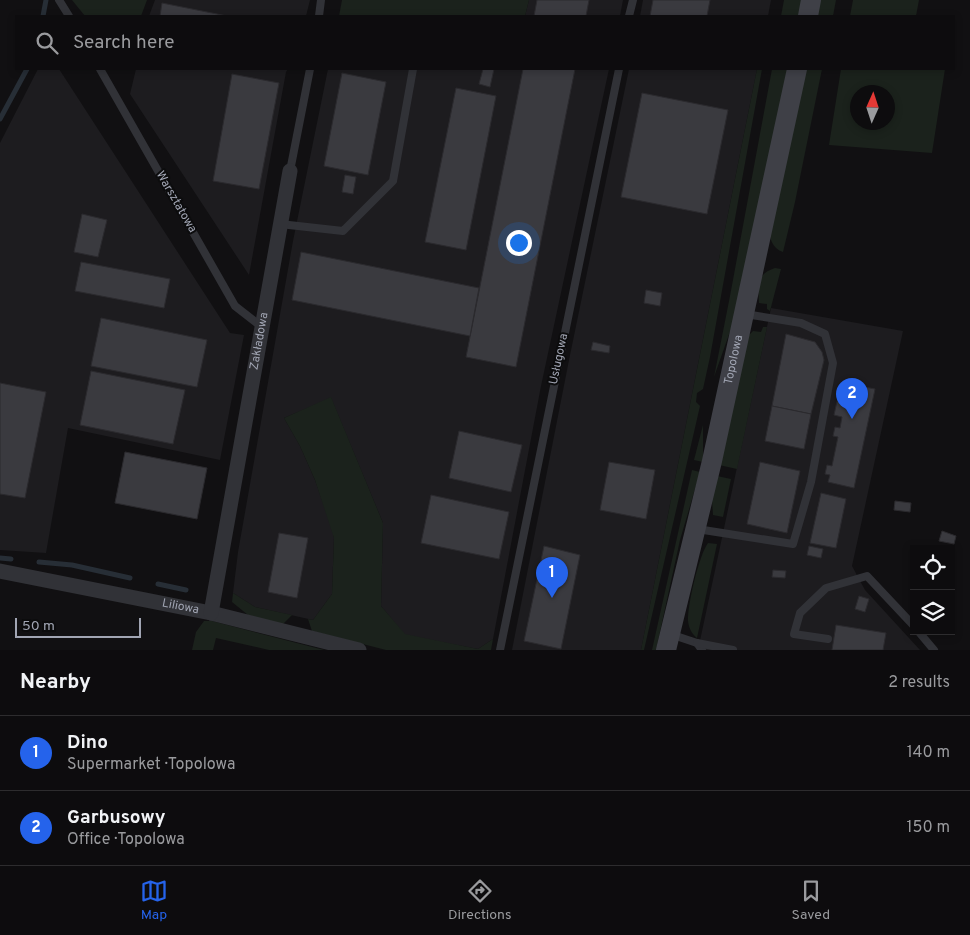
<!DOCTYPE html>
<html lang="en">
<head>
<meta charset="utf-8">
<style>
	body { margin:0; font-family:Overpass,sans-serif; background:#161517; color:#f1f3f6 }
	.controls { position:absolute; right:15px; bottom:15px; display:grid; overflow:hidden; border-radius:0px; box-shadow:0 2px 8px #0003 }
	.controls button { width:45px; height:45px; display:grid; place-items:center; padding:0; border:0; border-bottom:1px solid #2d2c2e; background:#0d0c0e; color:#f1f3f6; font:25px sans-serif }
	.compass { position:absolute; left:850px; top:85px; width:45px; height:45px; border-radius:50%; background:#0d0c0e; box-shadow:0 2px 8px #0003; rotate:3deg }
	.scale { position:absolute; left:15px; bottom:12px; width:126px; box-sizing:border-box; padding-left:5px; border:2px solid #a1a5b3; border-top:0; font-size:14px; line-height:18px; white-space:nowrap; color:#a1a5b3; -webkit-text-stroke:4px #0c0c0d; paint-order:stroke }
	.you { position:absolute; left:518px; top:242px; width:18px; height:18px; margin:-12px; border:4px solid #fff; border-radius:50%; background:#1a73e8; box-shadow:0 0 0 8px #1a73e833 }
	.badge { display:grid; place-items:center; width:32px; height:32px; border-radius:50%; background:#2563eb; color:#fff; font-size:16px; font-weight:700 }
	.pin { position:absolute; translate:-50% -41px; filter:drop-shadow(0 1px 2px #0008) }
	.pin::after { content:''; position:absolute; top:26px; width:18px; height:15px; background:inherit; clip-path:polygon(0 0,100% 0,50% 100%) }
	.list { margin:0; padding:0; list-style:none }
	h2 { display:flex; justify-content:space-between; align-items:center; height:65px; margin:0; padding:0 20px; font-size:21px }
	h2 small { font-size:16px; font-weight:400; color:#9a9b9e }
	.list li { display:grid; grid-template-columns:32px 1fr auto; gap:15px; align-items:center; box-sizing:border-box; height:75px; padding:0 20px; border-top:1px solid #2d2c2e }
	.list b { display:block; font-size:19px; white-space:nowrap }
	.list p { margin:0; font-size:16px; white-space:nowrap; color:#9a9b9e }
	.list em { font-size:16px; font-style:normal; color:#9a9b9e }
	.icon { flex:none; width:28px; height:28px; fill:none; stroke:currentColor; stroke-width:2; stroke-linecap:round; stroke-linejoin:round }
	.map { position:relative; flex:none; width:970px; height:650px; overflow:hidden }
	.search { position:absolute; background:#0d0c0e; box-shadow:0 2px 8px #0003; left:15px; right:15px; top:15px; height:55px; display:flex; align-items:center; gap:12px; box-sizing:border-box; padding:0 18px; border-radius:0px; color:#9a9b9e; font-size:19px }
	.sheet { height:215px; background:#0d0c0e }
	nav { display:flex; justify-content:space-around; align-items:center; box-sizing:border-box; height:70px; border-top:1px solid #2d2c2e; background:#0d0c0e; font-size:14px; color:#9a9b9e }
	nav a { display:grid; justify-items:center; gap:2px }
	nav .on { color:#2563eb }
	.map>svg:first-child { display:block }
	.built { fill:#1d1c1f }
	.green { fill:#1b221c; fill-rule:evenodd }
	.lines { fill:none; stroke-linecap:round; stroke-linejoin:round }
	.stream { stroke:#272e36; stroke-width:5 }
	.building { fill:#3a3a3f; stroke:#2b2a2e }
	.lane { stroke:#313237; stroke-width:8 }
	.street { stroke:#313237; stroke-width:15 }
	.secondary { stroke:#3f4047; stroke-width:20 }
	.labels { text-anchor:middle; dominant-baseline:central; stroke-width:4; stroke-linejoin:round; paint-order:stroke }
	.street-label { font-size:12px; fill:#a1a5b3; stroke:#0c0c0d }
</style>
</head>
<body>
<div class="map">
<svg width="970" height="650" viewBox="0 0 970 650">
	<rect width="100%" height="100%" fill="#111012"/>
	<g class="built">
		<path d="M155,0H310L306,16H149Z"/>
		<path d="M529,0H623L620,16H525Z"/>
		<path d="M643,0H771L768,16H640Z"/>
		<path d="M38,69H59L230,333L244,335L220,460L68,428L46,553L0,550V143Z"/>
		<path d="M136,69H288L286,72L249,275L130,94Z"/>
		<path d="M328,69H609L541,386L493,639L478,649L405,635L381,606L383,523L331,398L284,418L300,446L315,480L333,531L334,538L332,594L313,620L255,607L233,593L238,552L293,241Z"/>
		<path d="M629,69H757L641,650H512L569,360Z"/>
		<path d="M771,308L903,331L852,566L865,590L920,650H698Z"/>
	</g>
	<g class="green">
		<path d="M72,0H147L141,16H85Z"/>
		<path d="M342,0H529L525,16H339Z"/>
		<path d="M784,0H802L799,16H781Z"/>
		<path d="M818,0H836L833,16H815Z"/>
		<path d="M853,0H919L916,16H850Z"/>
		<path d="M757,69H762L710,357L703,389L697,393L696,402L700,406L644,650H641Z"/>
		<path d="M772,69H788L733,323L714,377L730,296Z"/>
		<path d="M804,69H822L795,202L783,252C774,249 771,242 769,233Z"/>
		<path d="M841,69H945L932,153L829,145ZM858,92H888V122H858Z"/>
		<path d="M775,268L781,269L770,311L767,309V304L759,303C758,286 756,274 775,268Z"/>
		<path d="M763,327H767L737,469L719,465L748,336L753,331L761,332Z"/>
		<path d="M331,397L383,523L381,606L405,634L478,649L493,639L491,650H386L312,631L308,619L313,620L332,594L334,538L315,480L300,446L284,418Z"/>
		<path d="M703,425V462L694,460Z"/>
		<path d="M692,470L700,472L680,540L656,650H652Z"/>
		<path d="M717,476L731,479L723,517L713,515L712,500Z"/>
		<path d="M708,543L717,544L697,638C692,634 689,629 688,621C687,606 699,555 708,543Z"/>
		<path d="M233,593L255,607L292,615L282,625L248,615L232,602Z"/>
		<path d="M204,621H212L324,650H269L216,638L213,650H192L196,632Z"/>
	</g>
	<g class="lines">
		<g class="stream">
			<path d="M43,16L46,0"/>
			<path d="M0,119L27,69"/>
			<path d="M0,558L11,559"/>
			<path d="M39,562L72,565L130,578"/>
			<path d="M158,584L186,590"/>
		</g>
	</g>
	<g class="building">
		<path d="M537,0H589L586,16H534Z"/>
		<path d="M653,0H710L707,16H650Z"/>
		<path d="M162,3L227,16H160Z"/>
		<path d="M483,69H494L490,87L479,84Z"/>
		<path d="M523,69H575L516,367L466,357Z"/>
		<path d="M342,73L386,82L368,175L324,166Z"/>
		<path d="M232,74L279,83L259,189L213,181Z"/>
		<path d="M456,88L496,96L466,250L425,242Z"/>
		<path d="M642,93L728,110L707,214L621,197Z"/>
		<path d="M345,175L356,177L353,194L342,192Z"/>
		<path d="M82,214L107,220L98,257L74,252Z"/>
		<path d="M301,252L479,288L470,336L292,300Z"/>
		<path d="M81,262L170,279L164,308L75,291Z"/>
		<path d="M646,290L662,293L660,306L644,303Z"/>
		<path d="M101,318L207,340L197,387L91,366Z"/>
		<path d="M786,334L815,342L822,352L824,360L811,414L772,406Z"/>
		<path d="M593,342L610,346L609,353L591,350Z"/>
		<path d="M91,371L185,390L173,444L80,425Z"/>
		<path d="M0,383L46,392L25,498L0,494Z"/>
		<path d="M849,384L875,389L854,488L828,482L830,475L825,474L827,465L832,466L838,437L833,436L835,427L840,428L842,417L834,415L838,397L841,398L843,390L847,391Z"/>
		<path d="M772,406L811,414L804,449L765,441Z"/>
		<path d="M459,431L522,445L511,492L449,478Z"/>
		<path d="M125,452L207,468L197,519L115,503Z"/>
		<path d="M609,462L655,470L646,519L600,510Z"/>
		<path d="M760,462L800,471L787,533L747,524Z"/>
		<path d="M821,493L846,499L836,548L810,543Z"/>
		<path d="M431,495L509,512L499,559L421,543Z"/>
		<path d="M895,501L911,503L910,512L894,510Z"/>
		<path d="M942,531L956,536L954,544L939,541Z"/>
		<path d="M279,533L308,538L297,598L268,592Z"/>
		<path d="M544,546L580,555L561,649L524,641Z"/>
		<path d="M809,546L823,549L821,558L807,555Z"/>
		<path d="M773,570L786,571L785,578L772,577Z"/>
		<path d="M859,596L869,599L865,612L855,609Z"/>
		<path d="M836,625L886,633L883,650H832Z"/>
	</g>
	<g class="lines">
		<g class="lane">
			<path d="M59,0L69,16"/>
			<path d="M319,16L321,0"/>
			<path d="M629,16L633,0"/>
			<path d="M100,69L235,306L262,327"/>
			<path d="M290,171L310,69"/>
			<path d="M280,224L343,231L393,181L413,69"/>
			<path d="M697,529L793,544L811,482L833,363L825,334L801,323L745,314"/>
			<path d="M918,631L934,650"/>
			<path d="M670,634L697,643L702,650"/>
			<path d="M828,639L794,634L800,613L826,588L867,576L914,626"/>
			<path d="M697,643L733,650"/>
			<path d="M500,650L619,69"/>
		</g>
		<g class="street">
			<path id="s1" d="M0,571L211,613L359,650"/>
			<path id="s2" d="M211,613L290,171"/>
		</g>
		<g class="secondary">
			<path d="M808,16L811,0"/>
			<path id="s3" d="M666,650L712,461L797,69"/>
		</g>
	</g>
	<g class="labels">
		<g class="street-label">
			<text transform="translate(176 202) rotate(60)">Warsztatowa</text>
			<text stroke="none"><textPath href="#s2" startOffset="276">Zakładowa</textPath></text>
			<text transform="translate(559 359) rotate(-78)">Usługowa</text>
			<text stroke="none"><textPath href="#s3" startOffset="298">Topolowa</textPath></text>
			<text stroke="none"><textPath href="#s1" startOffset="184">Liliowa</textPath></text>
		</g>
	</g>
</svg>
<div class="controls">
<button><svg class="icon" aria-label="locate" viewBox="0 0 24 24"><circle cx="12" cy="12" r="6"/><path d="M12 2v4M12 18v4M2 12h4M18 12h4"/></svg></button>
<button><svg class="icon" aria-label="layers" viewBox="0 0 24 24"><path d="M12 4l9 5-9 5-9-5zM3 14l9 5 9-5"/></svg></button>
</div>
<svg class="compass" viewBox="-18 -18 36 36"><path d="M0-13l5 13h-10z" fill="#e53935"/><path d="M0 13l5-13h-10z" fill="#9a9b9e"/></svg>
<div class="scale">50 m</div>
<div class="you"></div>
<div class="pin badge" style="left:552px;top:598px">1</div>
<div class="pin badge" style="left:852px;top:419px">2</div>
<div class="search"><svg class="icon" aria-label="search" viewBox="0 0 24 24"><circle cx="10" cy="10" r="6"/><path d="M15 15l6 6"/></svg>Search here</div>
</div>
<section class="sheet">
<h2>Nearby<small>2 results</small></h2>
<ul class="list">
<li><span class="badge">1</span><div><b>Dino</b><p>Supermarket · Topolowa</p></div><em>140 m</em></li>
<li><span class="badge">2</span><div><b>Garbusowy</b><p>Office · Topolowa</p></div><em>150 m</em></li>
</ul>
</section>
<nav>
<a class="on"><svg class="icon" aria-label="map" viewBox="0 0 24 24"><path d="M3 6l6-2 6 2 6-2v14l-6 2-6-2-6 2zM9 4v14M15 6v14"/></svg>Map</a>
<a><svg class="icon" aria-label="directions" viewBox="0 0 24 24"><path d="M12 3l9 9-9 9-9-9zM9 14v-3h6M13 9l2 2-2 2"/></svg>Directions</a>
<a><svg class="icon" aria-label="saved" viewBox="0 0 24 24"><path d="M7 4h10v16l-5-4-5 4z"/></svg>Saved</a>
</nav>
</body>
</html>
